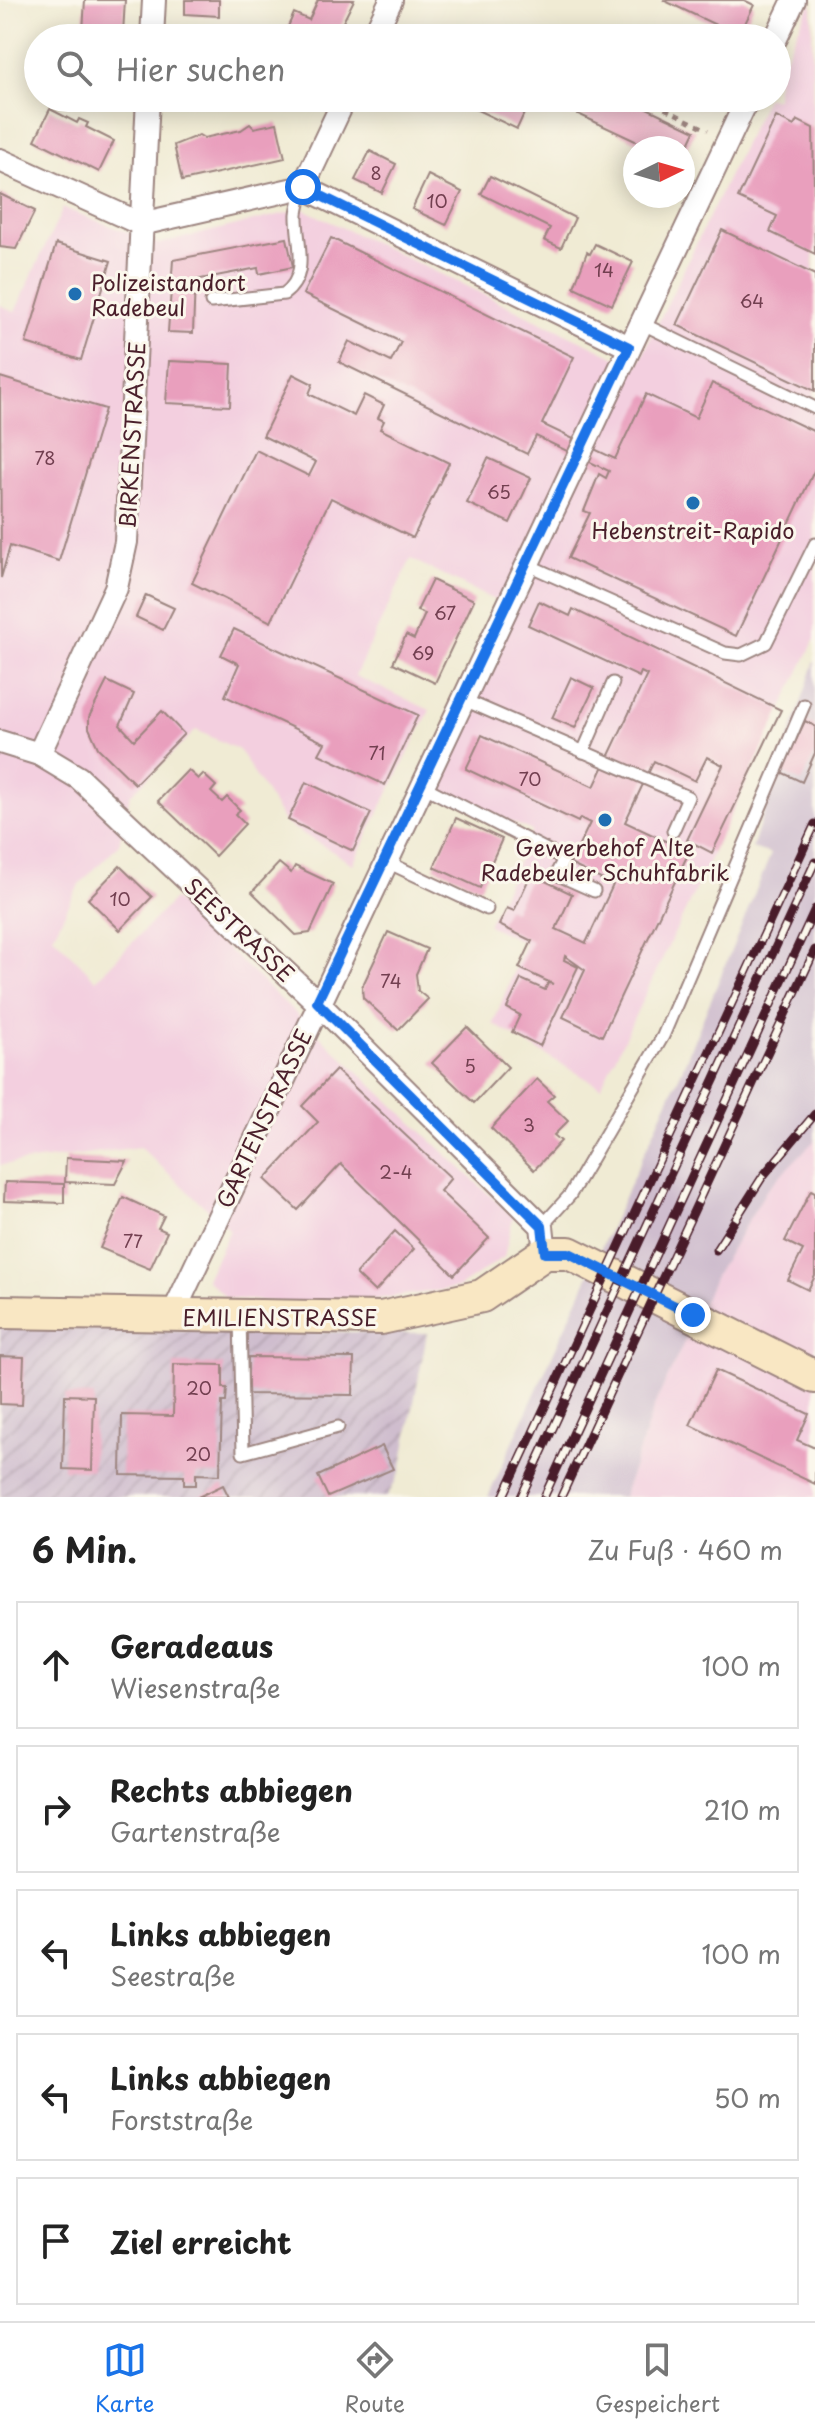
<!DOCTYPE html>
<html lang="de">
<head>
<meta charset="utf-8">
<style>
	body { margin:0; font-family:"Playpen Sans",sans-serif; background:#f6f6f6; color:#222 }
	.compass { position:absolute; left:623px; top:136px; width:72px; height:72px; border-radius:50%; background:#fff; box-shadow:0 4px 20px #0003; rotate:85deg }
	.stop { position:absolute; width:24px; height:24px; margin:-18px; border:6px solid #1a73e8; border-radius:50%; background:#fff }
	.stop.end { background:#1a73e8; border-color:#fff; box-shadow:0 2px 8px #0008 }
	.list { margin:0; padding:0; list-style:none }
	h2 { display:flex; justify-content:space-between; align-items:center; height:104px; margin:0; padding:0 32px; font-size:34px }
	h2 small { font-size:26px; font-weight:400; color:#767676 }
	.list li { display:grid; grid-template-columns:52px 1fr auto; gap:24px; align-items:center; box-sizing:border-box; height:128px; margin:0 16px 16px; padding:0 16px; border:2px solid #e0e0e0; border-radius:0px }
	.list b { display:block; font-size:30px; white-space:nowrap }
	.list p { margin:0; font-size:26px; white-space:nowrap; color:#767676 }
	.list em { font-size:26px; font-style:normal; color:#767676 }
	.icon { flex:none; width:44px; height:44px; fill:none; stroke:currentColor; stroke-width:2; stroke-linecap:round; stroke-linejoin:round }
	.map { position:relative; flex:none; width:815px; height:1497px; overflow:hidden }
	.search { position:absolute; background:#fff; box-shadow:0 4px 20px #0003; left:24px; right:24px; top:24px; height:88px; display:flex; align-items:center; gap:20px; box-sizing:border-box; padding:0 28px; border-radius:44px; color:#767676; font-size:30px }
	.sheet { height:824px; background:#fff }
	nav { display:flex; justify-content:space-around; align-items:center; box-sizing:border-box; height:112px; border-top:2px solid #e0e0e0; background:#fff; font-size:22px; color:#767676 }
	nav a { display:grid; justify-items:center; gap:4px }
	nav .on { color:#1a73e8 }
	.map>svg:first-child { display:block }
	.built { fill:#f3cfdf }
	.industrial { fill:url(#industrial-furrows) }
	.railway { fill:#cfbdce }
	.building { fill:#e99fbd }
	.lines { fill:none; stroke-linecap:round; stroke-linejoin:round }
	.lane-casing { stroke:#9d8580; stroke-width:15 }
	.street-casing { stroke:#9d8580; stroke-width:26 }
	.secondary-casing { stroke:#9d8580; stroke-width:36 }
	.path { stroke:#9d8580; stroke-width:4; stroke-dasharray:6 6; stroke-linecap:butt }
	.lane { stroke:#fff; stroke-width:11 }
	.street { stroke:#fff; stroke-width:22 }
	.secondary { stroke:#f9e7c3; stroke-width:32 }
	.rail-casing { stroke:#4a1f2b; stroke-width:9 }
	.rail { stroke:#fbf7ec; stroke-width:6; stroke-dasharray:18; stroke-linecap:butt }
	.route { stroke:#1a73e8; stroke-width:10 }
	.poi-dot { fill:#1f6fb2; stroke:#fbf7ec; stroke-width:3 }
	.labels { text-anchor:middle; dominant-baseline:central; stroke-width:6; stroke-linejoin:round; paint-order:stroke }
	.number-label { font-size:18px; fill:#723f50 }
	.poi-label { font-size:22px; fill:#4a1f2b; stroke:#fbf7ec }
	.street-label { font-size:22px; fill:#4a1f2b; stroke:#fbf7ec }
</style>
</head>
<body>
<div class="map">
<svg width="815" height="1497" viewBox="0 0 815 1497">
	<defs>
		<pattern id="industrial-furrows" width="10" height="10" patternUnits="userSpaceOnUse" patternTransform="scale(2)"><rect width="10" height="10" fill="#cfbdce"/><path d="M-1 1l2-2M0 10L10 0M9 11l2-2" fill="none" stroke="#b3a2b1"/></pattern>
	</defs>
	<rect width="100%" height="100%" fill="#fbf7ec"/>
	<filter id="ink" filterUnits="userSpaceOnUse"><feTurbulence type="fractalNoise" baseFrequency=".0125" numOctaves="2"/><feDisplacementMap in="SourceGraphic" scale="16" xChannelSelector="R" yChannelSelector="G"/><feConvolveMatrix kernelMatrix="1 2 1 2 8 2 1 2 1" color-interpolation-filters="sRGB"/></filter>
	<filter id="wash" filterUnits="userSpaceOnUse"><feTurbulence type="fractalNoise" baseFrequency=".006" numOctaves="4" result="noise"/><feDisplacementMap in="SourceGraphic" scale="32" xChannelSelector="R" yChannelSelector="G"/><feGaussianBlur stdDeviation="1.8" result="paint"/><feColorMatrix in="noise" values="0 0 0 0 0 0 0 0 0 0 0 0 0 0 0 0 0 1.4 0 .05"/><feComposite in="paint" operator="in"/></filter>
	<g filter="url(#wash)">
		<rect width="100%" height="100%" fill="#f0ebd4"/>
		<g class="built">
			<path d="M812,0L815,639L601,1087L493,1024L525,943L488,925L532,831L431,787L510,608L411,559L355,676L430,710L353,864L285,823L239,750L196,730L130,795L119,844L79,885L53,936L96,980L174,899L513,1217L504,1257L457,1288L324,1306L226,1298L206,1279L230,1230L140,1147L0,1165V305L15,312L63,208L159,244L303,209L637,367L766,98H777V74Z"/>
			<path d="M815,1139V1497H623L655,1404L716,1274L767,1189Z"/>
		</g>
		<path class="industrial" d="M0,1328L427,1333L401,1471L387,1497H0Z"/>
		<path class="railway" d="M815,661V1140L767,1189L716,1274L655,1404L623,1497H488L681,1072L771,854L752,848Z"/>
		<g id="blocks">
			<g class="building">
				<path d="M85,0H125L123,33L83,31Z"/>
				<path d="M185,0H219V16L185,14Z"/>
				<path d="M318,0H354L335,38H300L287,29L294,13L309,20Z"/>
				<path d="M663,0H744L754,5L739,36Z"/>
				<path d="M452,98H531L517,129Z"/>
				<path d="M560,98H626L695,131L683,156V148H650L557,104Z"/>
				<path d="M50,109L77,123L79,119L88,123L86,127L114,141L99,172L35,140Z"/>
				<path d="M776,117L794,126L797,120L813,128L815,254L770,232L777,216L738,198Z"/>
				<path d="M277,123L285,158L182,181L174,145L199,135L204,138L241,130L250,124L254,128Z"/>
				<path d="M370,151L396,164L382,193L355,180Z"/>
				<path d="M428,175L462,192L446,225L412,209Z"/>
				<path d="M490,176L575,218L561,248L544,240L550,228L481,194Z"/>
				<path d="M0,194L35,211L16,249L0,247Z"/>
				<path d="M722,230L815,275V391L677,325Z"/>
				<path d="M287,238L293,267L259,274L258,268L195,280L193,333L168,332L173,260Z"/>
				<path d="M331,238L574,357L542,424L615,459L646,394L696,418L712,383L815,432V469L736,636L568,558L590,513L584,511L599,474L606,478L609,471L536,436L527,454L339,362L349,341L391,362L401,342L303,294Z"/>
				<path d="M56,244L111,261L81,360L26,343Z"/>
				<path d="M595,244L633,262L612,305L574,287L587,252L590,254Z"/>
				<path d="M169,361L232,364L230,406L166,403Z"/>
				<path d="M293,374L313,384L309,394L354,416L364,395L384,405L378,418L384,421L380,429L449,463L413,538L331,498L271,622L192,583L256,450L309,476L316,462L263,436Z"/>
				<path d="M0,377L105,409L59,561L10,546L1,578Z"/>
				<path d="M488,458L531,478L510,523L467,503Z"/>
				<path d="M432,580L474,600L435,683L393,663L406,635L414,639L425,614L417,611Z"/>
				<path d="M146,595L174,608L163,630L136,617Z"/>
				<path d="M539,601L570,616L573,609L781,710L712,853L687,840L723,765L707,757L695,781L654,761L625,822L689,852L602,1036L563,1017L585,970L565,956L564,960L578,967L540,1046L512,1032L520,1015L507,1008L521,979L545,990L548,983L553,984L519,968L532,941L499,925L507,908L514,911L531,874L572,894L556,929L586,943L613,885L570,864L590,823L580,818L578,822L466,769L482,735L594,787L647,675L641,672L639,677L528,625Z"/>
				<path d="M234,629L418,715L385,785L319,754L325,743L225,696L239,664L221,655Z"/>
				<path d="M571,677L594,688L575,728L552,718Z"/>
				<path d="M107,681L134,694L120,725L134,740L162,711L184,734L135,784L98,748L89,728V717Z"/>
				<path d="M805,721L815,726V753L802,782L781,772Z"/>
				<path d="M188,770L198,779L203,774L216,786L211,792L222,802L227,797L240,810L235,814L245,824L215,856L158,801Z"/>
				<path d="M306,782L371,813L353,851L288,820Z"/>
				<path d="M456,818L502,839L480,888L434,867Z"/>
				<path d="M279,863L291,873L295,866L333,884L310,933L296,935L252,892Z"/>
				<path d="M120,866L152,897L120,930L88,899Z"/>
				<path d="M388,932L427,949L416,974L418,991L428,999L398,1030L363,998L362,987Z"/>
				<path d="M467,1027L508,1067L474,1103L432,1063Z"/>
				<path d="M336,1070L451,1178L440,1191L489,1238L454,1275L341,1164L298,1210L265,1179L318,1122L302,1106Z"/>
				<path d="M537,1079L554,1095L547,1101L568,1121L554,1135L561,1141L534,1170L491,1128Z"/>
				<path d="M66,1158L127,1161L115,1184L65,1182Z"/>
				<path d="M5,1182L64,1184V1203L4,1201Z"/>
				<path d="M811,1190L815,1192V1276L808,1290L788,1280L803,1250L785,1241Z"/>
				<path d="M123,1197L164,1216L158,1228L167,1232L150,1269L100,1248Z"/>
				<path d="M395,1231L414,1249L375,1292L356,1274Z"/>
				<path d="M0,1356L24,1357L22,1405L0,1404Z"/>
				<path d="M248,1357L354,1358L353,1395L247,1394Z"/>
				<path d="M174,1364L223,1365V1388H227L226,1402H222L220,1475L196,1474V1485H184V1476L121,1475L122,1415L173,1416Z"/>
				<path d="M716,1370L809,1414L797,1440L815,1448V1484L690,1425Z"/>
				<path d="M65,1395L94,1396L92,1470L63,1469Z"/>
				<path d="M382,1446L393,1469L328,1497L318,1476Z"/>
				<path d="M223,1485L229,1497H198Z"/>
			</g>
		</g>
	</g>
	<g filter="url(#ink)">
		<use href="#blocks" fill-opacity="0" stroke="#9d8580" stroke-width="2"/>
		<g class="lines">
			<g class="lane-casing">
				<g id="lane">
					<path d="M211,302L284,294C311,274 296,242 297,214C298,205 301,196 303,187"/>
					<path d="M641,323L815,408"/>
					<path d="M526,564L725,653L741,655L766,643L815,544"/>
					<path d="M462,699L688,797L673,831"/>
					<path d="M583,752L613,683"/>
					<path d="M421,785L564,859L556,874L594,891"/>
					<path d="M385,861L487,909"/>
					<path d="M542,1226L570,1195L663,1036L804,705"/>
					<path d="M240,1317L243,1453L338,1427"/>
				</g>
			</g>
			<g class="street-casing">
				<g id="street">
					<path d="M152,38L154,0"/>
					<path d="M373,38L391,0"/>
					<path d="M776,38L794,0"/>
					<path d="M0,160L141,224L303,187L629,347"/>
					<path d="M303,187L345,98"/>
					<path d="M0,742L39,754L79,778L317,1002L542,1226L545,1253"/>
					<path d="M39,754L116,588L126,542L148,98"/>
					<path d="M172,1316L748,98"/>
				</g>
			</g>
			<g class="secondary-casing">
				<path id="secondary" d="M0,1312L381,1318L482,1296L545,1253H569L815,1377"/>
			</g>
			<g class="path">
				<path d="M403,27L426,38"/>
				<path d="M643,98L708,130"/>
			</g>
			<use href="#lane" class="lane"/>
			<use href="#street" class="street"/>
			<use href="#secondary" class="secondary"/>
			<g class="rail-casing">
				<g id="rail">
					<path d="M716,1250L763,1176L815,1114"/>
					<path d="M503,1497L815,824"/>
					<path d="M521,1497L815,862"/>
					<path d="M544,1497L815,909"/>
					<path d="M561,1497L815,950"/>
				</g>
			</g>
			<use href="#rail" class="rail"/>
		</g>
	</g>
	<g class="lines" filter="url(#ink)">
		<path class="route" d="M303,187L629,347L317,1002L542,1226L545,1253H569L693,1315"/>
	</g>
	<g class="poi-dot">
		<circle cx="75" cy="294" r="8"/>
		<circle cx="693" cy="503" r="8"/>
		<circle cx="605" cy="820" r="8"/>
	</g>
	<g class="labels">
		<g class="number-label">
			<text x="376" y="172">8</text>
			<text x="437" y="200">10</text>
			<text x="604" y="269">14</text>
			<text x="752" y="300">64</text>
			<text x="45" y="457">78</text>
			<text x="499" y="491">65</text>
			<text x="445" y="612">67</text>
			<text x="423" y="652">69</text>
			<text x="377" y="752">71</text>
			<text x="530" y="778">70</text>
			<text x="120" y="898">10</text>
			<text x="391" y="980">74</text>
			<text x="470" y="1065">5</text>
			<text x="529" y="1124">3</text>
			<text x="396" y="1171">2-4</text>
			<text x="133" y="1240">77</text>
			<text x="199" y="1387">20</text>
			<text x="198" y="1453">20</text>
		</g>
		<g class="poi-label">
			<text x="91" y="281" text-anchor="start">Polizeistandort<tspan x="91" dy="25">Radebeul</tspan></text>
			<text x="693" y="529">Hebenstreit-Rapido</text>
			<text x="605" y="846">Gewerbehof Alte<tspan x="605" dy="25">Radebeuler Schuhfabrik</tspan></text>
		</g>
		<g class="street-label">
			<text transform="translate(131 435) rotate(-87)">BIRKENSTRASSE</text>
			<text transform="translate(240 929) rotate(43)">SEESTRASSE</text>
			<text transform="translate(263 1118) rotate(-65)">GARTENSTRASSE</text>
			<text x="280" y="1316">EMILIENSTRASSE</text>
		</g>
	</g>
</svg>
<svg class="compass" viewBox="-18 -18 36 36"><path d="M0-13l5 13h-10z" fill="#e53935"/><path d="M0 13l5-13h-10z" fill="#767676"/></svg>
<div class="stop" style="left:303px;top:187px"></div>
<div class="stop end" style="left:693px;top:1315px"></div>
<div class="search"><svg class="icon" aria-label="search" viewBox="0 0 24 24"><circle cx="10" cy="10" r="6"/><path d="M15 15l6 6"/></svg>Hier suchen</div>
</div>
<section class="sheet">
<h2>6 Min.<small>Zu Fuß · 460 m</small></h2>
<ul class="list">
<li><svg class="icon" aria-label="ahead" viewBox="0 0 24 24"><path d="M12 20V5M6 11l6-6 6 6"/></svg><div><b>Geradeaus</b><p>Wiesenstraße</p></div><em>100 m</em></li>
<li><svg class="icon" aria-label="right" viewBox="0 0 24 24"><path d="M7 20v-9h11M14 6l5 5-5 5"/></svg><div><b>Rechts abbiegen</b><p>Gartenstraße</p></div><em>210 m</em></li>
<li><svg class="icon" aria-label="left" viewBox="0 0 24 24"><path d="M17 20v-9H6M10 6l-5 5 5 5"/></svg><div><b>Links abbiegen</b><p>Seestraße</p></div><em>100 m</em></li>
<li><svg class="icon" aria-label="left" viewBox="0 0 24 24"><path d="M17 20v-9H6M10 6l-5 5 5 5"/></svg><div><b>Links abbiegen</b><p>Forststraße</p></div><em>50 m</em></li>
<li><svg class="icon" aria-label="arrive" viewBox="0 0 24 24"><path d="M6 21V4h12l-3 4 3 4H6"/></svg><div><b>Ziel erreicht</b></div></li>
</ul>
</section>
<nav>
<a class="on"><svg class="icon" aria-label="map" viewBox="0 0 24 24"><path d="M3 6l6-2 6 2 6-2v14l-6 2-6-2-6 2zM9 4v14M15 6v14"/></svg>Karte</a>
<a><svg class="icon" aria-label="directions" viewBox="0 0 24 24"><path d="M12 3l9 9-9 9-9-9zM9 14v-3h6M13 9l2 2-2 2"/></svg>Route</a>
<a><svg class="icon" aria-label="saved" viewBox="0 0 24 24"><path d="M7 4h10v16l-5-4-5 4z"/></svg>Gespeichert</a>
</nav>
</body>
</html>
